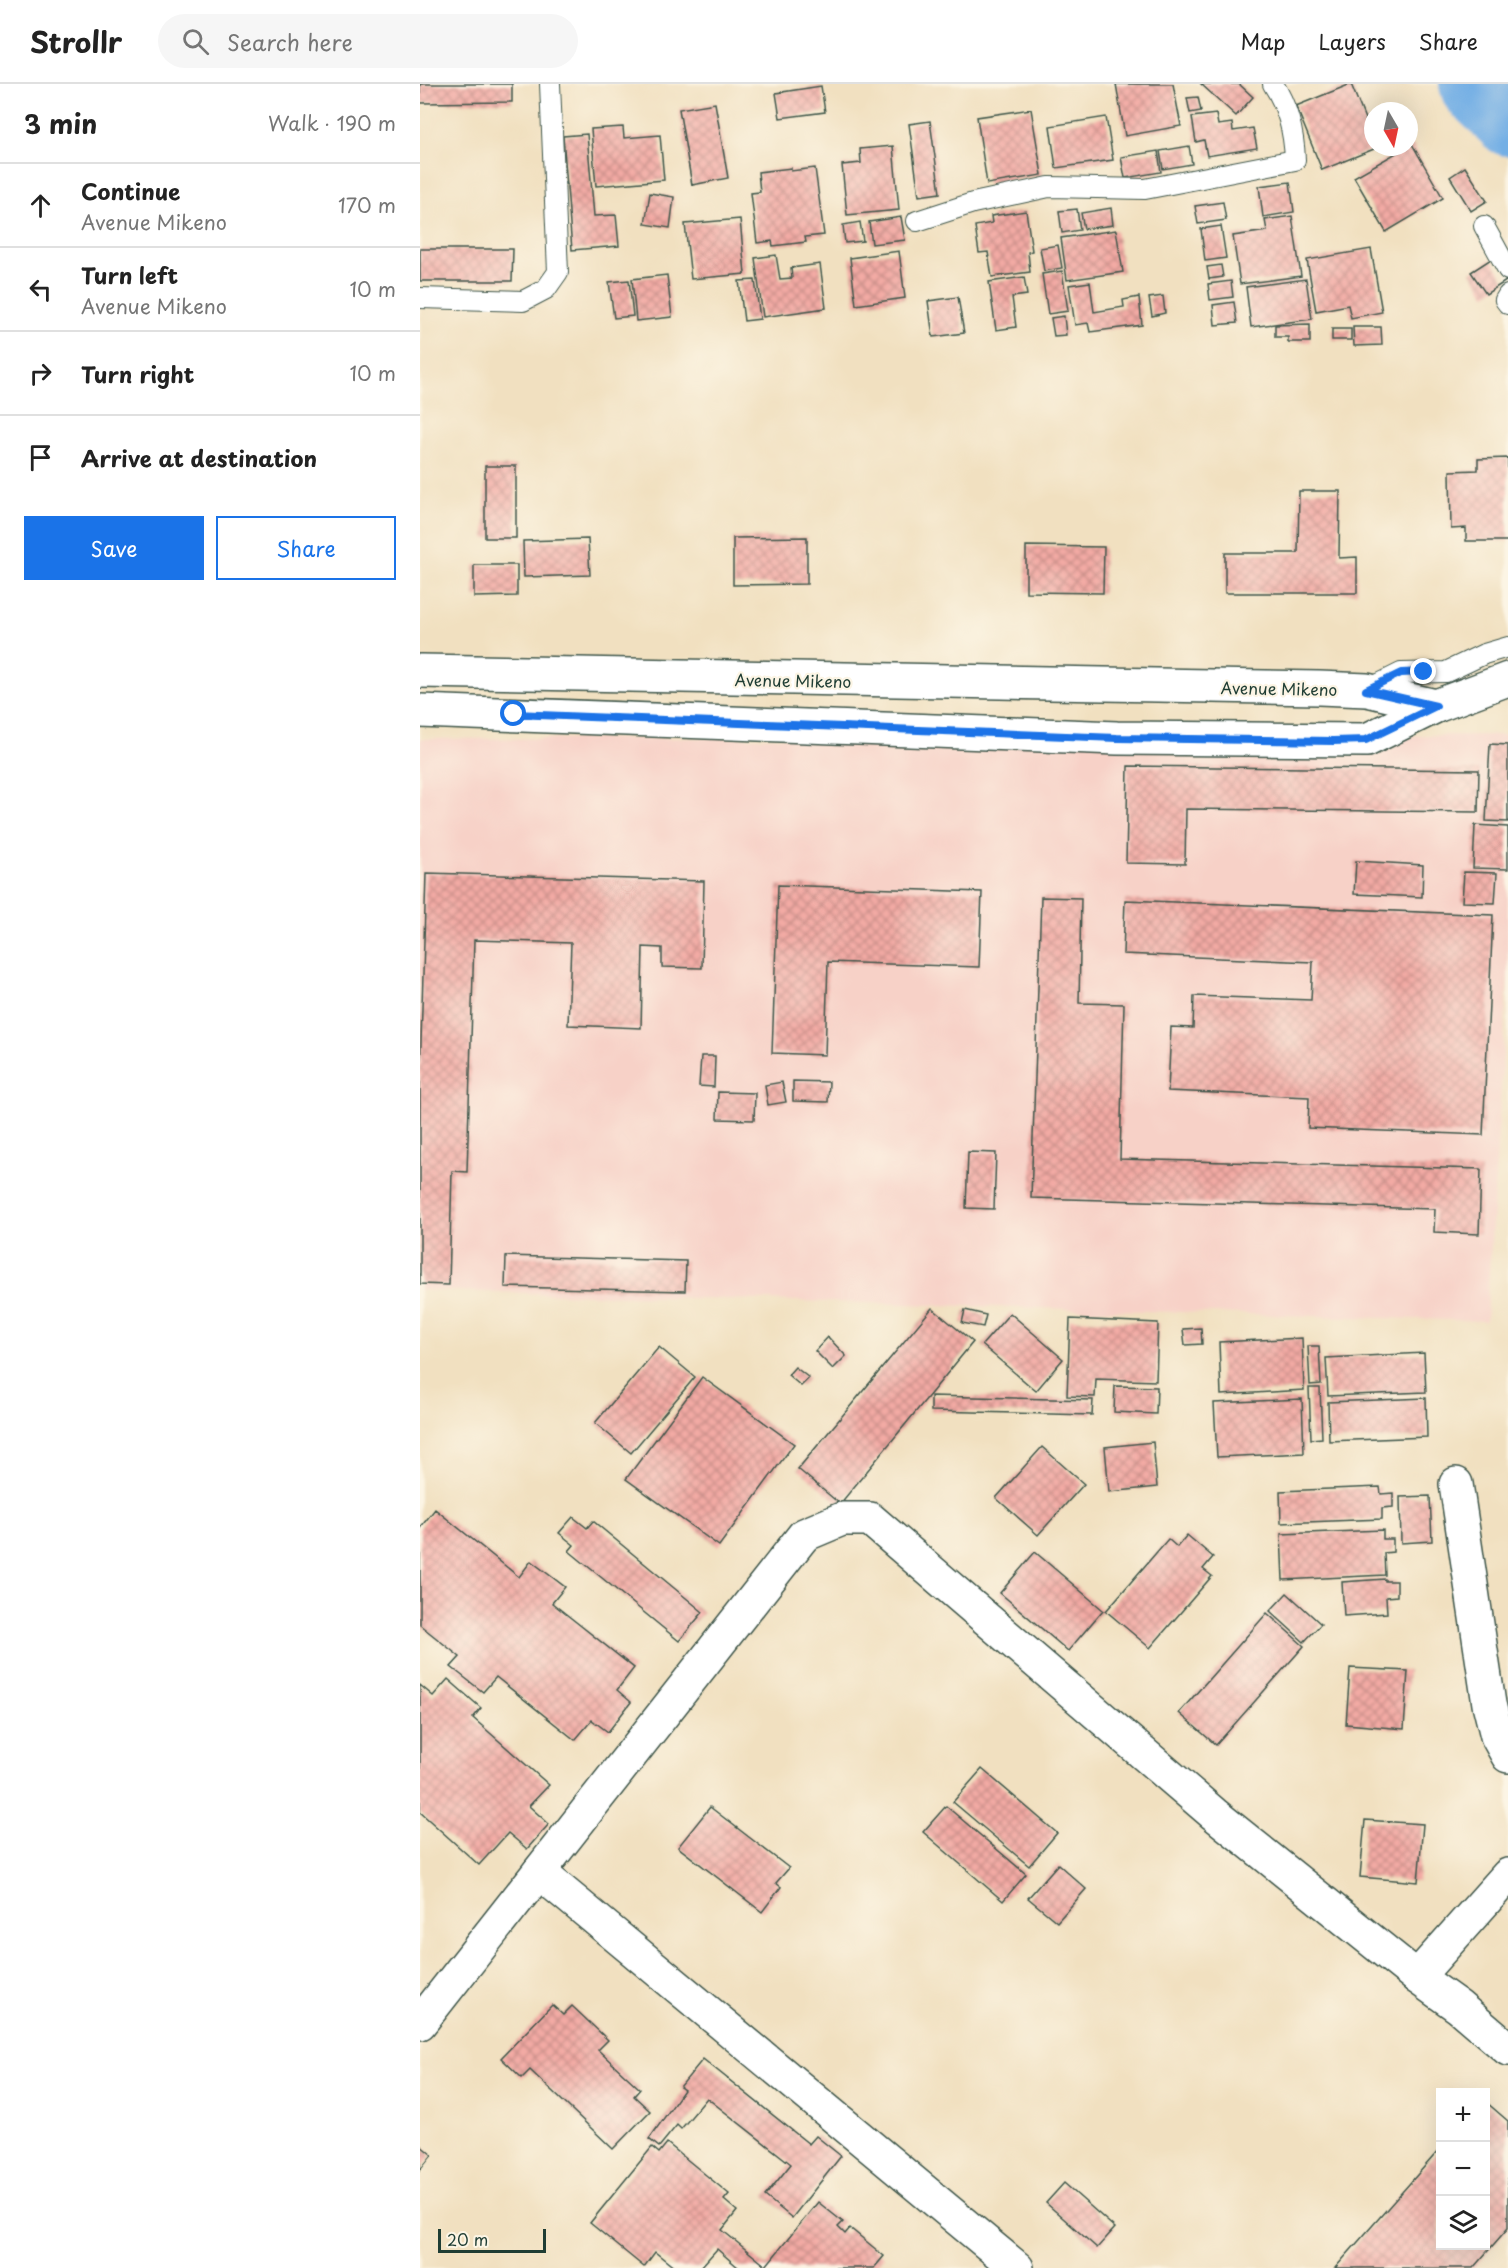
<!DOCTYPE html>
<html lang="en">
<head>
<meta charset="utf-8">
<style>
	body { margin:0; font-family:"Playpen Sans",sans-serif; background:#f6f6f6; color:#222 }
	.controls { position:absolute; right:18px; bottom:18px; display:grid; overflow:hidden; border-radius:0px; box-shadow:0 6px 24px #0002 }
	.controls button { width:54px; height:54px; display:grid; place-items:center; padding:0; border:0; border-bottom:2px solid #e0e0e0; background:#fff; color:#222; font:30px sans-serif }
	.compass { position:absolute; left:944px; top:18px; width:54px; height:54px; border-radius:50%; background:#fff; box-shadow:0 6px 24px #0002; rotate:171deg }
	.scale { position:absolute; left:18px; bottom:15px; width:108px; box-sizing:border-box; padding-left:6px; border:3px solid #1f3d34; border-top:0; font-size:16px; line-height:21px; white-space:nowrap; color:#1f3d34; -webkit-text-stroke:4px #fcf5e5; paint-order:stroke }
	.stop { position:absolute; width:18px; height:18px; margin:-14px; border:4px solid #1a73e8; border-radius:50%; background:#fff }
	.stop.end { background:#1a73e8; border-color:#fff; box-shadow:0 2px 6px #0008 }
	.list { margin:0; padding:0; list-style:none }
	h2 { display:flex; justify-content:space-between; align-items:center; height:78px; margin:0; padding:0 24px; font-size:26px }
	h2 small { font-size:20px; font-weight:400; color:#767676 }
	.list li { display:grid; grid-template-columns:39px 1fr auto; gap:18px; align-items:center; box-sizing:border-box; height:84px; padding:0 24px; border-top:2px solid #e0e0e0 }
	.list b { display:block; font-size:22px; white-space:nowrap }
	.list p { margin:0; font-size:20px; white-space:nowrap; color:#767676 }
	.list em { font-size:20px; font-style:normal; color:#767676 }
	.actions { display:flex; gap:12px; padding:18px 24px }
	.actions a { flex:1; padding:14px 0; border:2px solid #1a73e8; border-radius:0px; text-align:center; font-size:21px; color:#1a73e8 }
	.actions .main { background:#1a73e8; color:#fff }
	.icon { flex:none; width:33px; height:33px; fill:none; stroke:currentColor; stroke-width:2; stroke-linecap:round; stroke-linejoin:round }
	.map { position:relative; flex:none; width:1088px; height:2184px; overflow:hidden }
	header { display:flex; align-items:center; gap:36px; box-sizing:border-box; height:84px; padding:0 30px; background:#fff; border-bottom:2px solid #e0e0e0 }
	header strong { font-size:28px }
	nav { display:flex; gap:33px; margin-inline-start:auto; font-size:21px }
	.search { width:420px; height:54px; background:#f6f6f6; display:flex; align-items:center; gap:15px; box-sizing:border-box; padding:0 21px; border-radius:33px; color:#767676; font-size:22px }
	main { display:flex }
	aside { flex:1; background:#fff }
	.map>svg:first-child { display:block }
	.built { fill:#f7d1c7 }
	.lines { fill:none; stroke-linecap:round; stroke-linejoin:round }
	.river { stroke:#73afe5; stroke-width:64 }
	.building { fill:url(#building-cross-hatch) }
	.lane-casing { stroke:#3e5549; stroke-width:22 }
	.street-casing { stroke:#3e5549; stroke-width:36 }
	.lane { stroke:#fff; stroke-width:20 }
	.street { stroke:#fff; stroke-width:33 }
	.route { stroke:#1a73e8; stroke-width:8 }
	.labels { text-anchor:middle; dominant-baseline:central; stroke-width:4.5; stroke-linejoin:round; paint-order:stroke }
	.street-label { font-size:16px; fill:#1f3d34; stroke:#fcf5e5 }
</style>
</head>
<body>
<header>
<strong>Strollr</strong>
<div class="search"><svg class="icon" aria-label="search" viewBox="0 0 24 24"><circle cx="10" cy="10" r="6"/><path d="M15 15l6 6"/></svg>Search here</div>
<nav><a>Map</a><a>Layers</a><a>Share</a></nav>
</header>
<main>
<aside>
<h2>3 min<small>Walk · 190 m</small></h2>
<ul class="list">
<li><svg class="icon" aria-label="ahead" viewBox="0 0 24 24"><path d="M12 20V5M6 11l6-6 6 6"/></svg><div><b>Continue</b><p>Avenue Mikeno</p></div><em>170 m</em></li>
<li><svg class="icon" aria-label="left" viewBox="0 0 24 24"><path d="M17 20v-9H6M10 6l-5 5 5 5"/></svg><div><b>Turn left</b><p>Avenue Mikeno</p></div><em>10 m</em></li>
<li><svg class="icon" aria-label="right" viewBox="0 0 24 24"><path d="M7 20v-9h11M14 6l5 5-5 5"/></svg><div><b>Turn right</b></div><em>10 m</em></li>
<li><svg class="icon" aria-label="arrive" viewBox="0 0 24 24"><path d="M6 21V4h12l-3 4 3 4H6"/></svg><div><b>Arrive at destination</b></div></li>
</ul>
<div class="actions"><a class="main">Save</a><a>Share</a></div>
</aside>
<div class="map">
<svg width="1088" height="2184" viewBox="0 0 1088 2184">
	<defs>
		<pattern id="building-cross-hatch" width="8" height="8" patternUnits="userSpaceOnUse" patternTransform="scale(1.5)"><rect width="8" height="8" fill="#f3aaa4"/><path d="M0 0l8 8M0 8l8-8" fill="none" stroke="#c48c86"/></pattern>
	</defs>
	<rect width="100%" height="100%" fill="#fcf5e5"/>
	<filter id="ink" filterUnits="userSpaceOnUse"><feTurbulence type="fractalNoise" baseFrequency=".0167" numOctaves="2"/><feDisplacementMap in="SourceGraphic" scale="12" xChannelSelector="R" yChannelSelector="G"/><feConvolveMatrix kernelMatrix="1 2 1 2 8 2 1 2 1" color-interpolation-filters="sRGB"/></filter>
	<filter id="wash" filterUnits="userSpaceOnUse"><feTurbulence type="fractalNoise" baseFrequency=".008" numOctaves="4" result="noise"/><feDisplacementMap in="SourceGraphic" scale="24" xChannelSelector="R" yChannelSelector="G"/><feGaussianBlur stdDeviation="1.35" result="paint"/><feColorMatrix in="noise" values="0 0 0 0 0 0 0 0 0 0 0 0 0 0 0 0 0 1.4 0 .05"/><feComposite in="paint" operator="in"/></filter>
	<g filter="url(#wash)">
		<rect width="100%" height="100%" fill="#f1e0c0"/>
		<path class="built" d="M1088,651V891L1066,1237L0,1206V655Z"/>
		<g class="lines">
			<path class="river" d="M1051,0L1053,6L1088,40"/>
		</g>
		<g id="blocks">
			<g class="building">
				<path d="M0,0H92V18L0,19Z"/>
				<path d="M696,0H753L761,42L705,52Z"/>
				<path d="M781,0H819L833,13L816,32Z"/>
				<path d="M931,0L953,55V63H959L902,86L876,22Z"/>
				<path d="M401,2L405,28L360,34L356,9Z"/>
				<path d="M778,13L781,27L770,29L767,14Z"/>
				<path d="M295,19L308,94L272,101L259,25Z"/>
				<path d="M611,25L622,91L567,100L557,33Z"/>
				<path d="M796,30L798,41L812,39L813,47L833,44L837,64L787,72L784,56L776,58L772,33Z"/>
				<path d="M686,33L693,76L636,84L630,42Z"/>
				<path d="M510,37L520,109L499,112L489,40Z"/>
				<path d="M203,43L204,54L240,51L244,96L176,102L171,45Z"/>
				<path d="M167,50L174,132L196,131L199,162L152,166L143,52Z"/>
				<path d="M992,60L1023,114L966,148L934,93Z"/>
				<path d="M473,62L479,126L427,131L422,81L441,79L440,65Z"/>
				<path d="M769,62L772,80L743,85L740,67Z"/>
				<path d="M738,67L741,88L705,94L701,73Z"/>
				<path d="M1045,83L1067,117L1051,127L1030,93Z"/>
				<path d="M371,84V87L395,84L404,151L385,153L386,158L353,162L352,157L337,159L331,109L340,108L338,88Z"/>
				<path d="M870,98L874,128L843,133L839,102Z"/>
				<path d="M230,109L254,113L250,144L225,140Z"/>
				<path d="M803,118L806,136L778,140L775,122Z"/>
				<path d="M691,124L693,141L664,145L661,129Z"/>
				<path d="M657,125L660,146L642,149L639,127Z"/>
				<path d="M606,127L612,167L608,168L610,188L572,193L568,168L559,169L555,142L572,139L571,132Z"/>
				<path d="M872,132L881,192L820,200L813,152L847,147L845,136Z"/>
				<path d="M481,133L485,156L452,160L449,138Z"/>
				<path d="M320,135L325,190L271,195L265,140Z"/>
				<path d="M440,138L443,157L425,159L423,141Z"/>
				<path d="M801,142L806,174L785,177L781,145Z"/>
				<path d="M696,146L703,188L647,196L641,154Z"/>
				<path d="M638,161L642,184L624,187L620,164Z"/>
				<path d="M0,165H93L92,197H0Z"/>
				<path d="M951,165L962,228L931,234L928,221L896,227L887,176Z"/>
				<path d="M479,167L485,214L436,221L430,174Z"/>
				<path d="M356,171L360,195L372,194L371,184L400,180L406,224L343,233L335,174Z"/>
				<path d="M1071,175L1086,197L1066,210L1051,188Z"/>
				<path d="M801,181L803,193L789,195L787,183Z"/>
				<path d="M642,187L648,227L628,230L622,190Z"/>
				<path d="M247,191L252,233L216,237L212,195Z"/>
				<path d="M604,193L607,211L592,213L596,243L576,246L569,198Z"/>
				<path d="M886,195L892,235L831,243L826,203Z"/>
				<path d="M209,196L213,232L194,234L189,198Z"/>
				<path d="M335,196L340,235L324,237L319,197Z"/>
				<path d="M811,197L813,213L790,216L788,200Z"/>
				<path d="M670,198L674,228L704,223L703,216L719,213L722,241L670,248L668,239L655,241L649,201Z"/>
				<path d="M743,212L745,229L732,232L729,214Z"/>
				<path d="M538,213L544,249L513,253L508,217Z"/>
				<path d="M814,218L817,239L795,241L793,221Z"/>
				<path d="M644,232L646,251L634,252L631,234Z"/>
				<path d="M890,240V258H868V253H855V241Z"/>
				<path d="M933,243H961L962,261L934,262Z"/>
				<rect x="912" y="245" width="19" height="11"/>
				<path d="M1088,374V457H1046V444L1031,445L1030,387L1058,386V375Z"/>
				<rect x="65" y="382" width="31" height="72"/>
				<path d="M879,407H920L919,474L937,473V509H805V469H878Z"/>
				<path d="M387,453V500L313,501V454Z"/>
				<path d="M168,455L170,491L104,493L103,457Z"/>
				<path d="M606,462L684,463L683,509L606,508Z"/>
				<path d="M54,481H97V512L54,513Z"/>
				<path d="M1070,660L1088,661V738L1066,737Z"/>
				<path d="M708,682L1059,686L1058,728L766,725L765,780L706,779Z"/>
				<path d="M1055,741L1088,743V785L1053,784Z"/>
				<path d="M936,777L1003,781L1002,813L934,810Z"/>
				<path d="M1044,788L1077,789L1075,819L1042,818Z"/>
				<path d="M6,789L284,797L282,884L242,883V864L223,863L221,944L148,941L151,859L54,856L47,1088L32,1087L29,1201L0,1200V992Z"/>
				<path d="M358,801L562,808L559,883L408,878L405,971L352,969Z"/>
				<path d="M621,813L661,814L659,919L704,920L700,1075L1061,1085L1059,1150L1014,1148L1015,1125L611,1114Z"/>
				<path d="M705,816L1073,831L1063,1051L888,1044L889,1013L748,1007L751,943L773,944L774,912L891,916L893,878L703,870Z"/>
				<path d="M281,972H295L294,1003L279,1002Z"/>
				<path d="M373,997L409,998L408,1018L373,1017Z"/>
				<path d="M362,998L366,1018L348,1021L345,1001Z"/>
				<path d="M298,1008L335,1009L334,1036L297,1035Z"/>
				<path d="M548,1068L576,1069L574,1125L546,1124Z"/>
				<path d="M86,1172L266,1177L265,1207L85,1203Z"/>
				<path d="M512,1224L553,1258L420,1420L378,1385Z"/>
				<path d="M545,1226L566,1231L563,1243L542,1239Z"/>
				<path d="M590,1229L643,1275L616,1307L562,1261Z"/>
				<path d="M650,1235L738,1239L736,1297L676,1295L675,1313L647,1312Z"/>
				<path d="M781,1244L782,1260L765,1261L763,1245Z"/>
				<path d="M408,1253L426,1272L413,1285L395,1267Z"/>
				<path d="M882,1254L884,1306L801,1311L799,1258Z"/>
				<path d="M888,1262H899L901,1300L890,1301Z"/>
				<path d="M239,1263L275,1293L211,1369L175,1339Z"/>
				<path d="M1004,1269L1006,1308L908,1312L906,1274Z"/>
				<path d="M375,1283L389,1294L381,1302L368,1291Z"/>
				<path d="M282,1293L374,1360L299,1462L206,1395Z"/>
				<path d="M695,1302L737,1303L736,1330L694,1328Z"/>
				<path d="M889,1304H900L902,1354L891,1355Z"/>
				<path d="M511,1312L673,1316L672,1331L511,1327Z"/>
				<path d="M1006,1314L1007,1353L909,1357L908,1318Z"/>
				<path d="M882,1315L884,1369L797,1373L794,1319Z"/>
				<path d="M733,1358L737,1403L689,1408L685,1363Z"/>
				<path d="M622,1363L664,1400L618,1451L576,1414Z"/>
				<path d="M960,1403L961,1410L973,1409V1423L962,1424V1435L861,1439L860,1407Z"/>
				<path d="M1010,1412L1012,1457L981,1459L980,1413Z"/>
				<path d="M15,1425L99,1493L111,1477L145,1503L132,1519L214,1584L197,1606L211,1618L188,1648L172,1636L155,1656L76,1593L63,1608L31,1583L40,1573L0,1541V1444Z"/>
				<path d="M153,1433L167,1444L173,1437L283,1528L259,1557L149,1467L154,1461L139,1449Z"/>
				<path d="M963,1446V1455H973V1468L964,1469L965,1491L863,1496L861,1450Z"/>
				<path d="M767,1451L793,1473L783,1485L792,1492L730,1564L686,1527L748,1455L757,1463Z"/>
				<path d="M615,1468L683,1526L648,1567L580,1509Z"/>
				<path d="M965,1495V1497H977V1512L966,1513L967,1529L924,1532L922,1498Z"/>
				<path d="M867,1509L901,1540L884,1558L850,1527Z"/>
				<path d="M847,1529L884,1562L796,1661L759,1629Z"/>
				<path d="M930,1584L988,1587L984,1645L926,1640Z"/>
				<path d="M28,1595L61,1624L53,1634L129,1701L109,1722L129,1740L107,1765L88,1749L59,1781L0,1728V1601L13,1612Z"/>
				<path d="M562,1685L637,1749L609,1782L533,1718Z"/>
				<path d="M526,1722L606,1790L583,1817L503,1748Z"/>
				<path d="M290,1723L369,1784L356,1799L361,1803L342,1828L258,1763Z"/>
				<path d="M945,1736L1003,1740L998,1798L940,1793Z"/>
				<path d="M638,1780L666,1805L637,1838L608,1814Z"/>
				<path d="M132,1921L143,1931L152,1922L188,1956L178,1966L220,2005L214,2012L230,2027L193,2065L110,1986L102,1994L81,1974Z"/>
				<path d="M283,1975L389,2060L396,2052L421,2072L372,2134L345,2112L371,2080L287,2014L261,2045L257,2041L239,2063L229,2055L264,2006L260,2003Z"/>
				<path d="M1066,2018L1088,2037V2144L1053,2184H915L1020,2065V2162H1066Z"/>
				<path d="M247,2059L309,2110L304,2116L317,2127L302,2146L346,2182L398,2118L423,2138L418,2143L425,2150L430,2144L464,2172L454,2184H319L297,2165L280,2184H255L235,2168L224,2183L170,2139L232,2063L239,2069Z"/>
				<path d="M0,2061L12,2071L0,2086Z"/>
				<path d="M644,2099L695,2144L677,2164L626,2119Z"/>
			</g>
		</g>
	</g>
	<g filter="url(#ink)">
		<use href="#blocks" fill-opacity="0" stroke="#3e5549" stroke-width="1.5"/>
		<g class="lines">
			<g class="lane-casing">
				<g id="lane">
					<path d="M497,137L553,119L629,103L725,105L875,76C874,49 868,23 853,0"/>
					<path d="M1064,142L1088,186"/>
					<path d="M1088,211L1085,216L1088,220"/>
					<path d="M0,214L103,217L126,205L138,188L130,0"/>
					<path d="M947,606L981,589L1026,588L1064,570L1088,563"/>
				</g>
			</g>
			<g class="street-casing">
				<g id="street">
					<path d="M0,587L899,604L947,606L1016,622"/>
					<path d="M0,627L697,654L947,656L1016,622L1088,595"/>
					<path d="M1036,1400L1069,1620L1077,1652L1088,1672"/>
					<path d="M119,1788L597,2184"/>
					<path d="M997,1893L1088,1791"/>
					<path d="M0,1939L384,1451L422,1435H450L794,1730L997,1893L1039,1923L1088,1965"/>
				</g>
			</g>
			<use href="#lane" class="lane"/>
			<use href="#street" class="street"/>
		</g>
	</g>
	<g class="lines" filter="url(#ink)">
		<path class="route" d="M94,630L697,654L913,657L946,656L1016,622L946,606L981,589L1004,588"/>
	</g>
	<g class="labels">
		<g class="street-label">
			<text transform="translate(373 596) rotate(1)">Avenue Mikeno</text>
			<text transform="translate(859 604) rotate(1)">Avenue Mikeno</text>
		</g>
	</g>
</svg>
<div class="controls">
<button>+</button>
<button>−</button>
<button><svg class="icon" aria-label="layers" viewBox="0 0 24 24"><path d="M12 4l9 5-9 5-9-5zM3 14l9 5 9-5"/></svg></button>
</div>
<svg class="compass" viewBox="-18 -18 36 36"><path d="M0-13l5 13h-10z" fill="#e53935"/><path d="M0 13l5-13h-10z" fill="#767676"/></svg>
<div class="scale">20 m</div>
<div class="stop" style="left:94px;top:630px"></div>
<div class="stop end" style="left:1004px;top:588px"></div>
</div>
</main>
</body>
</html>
